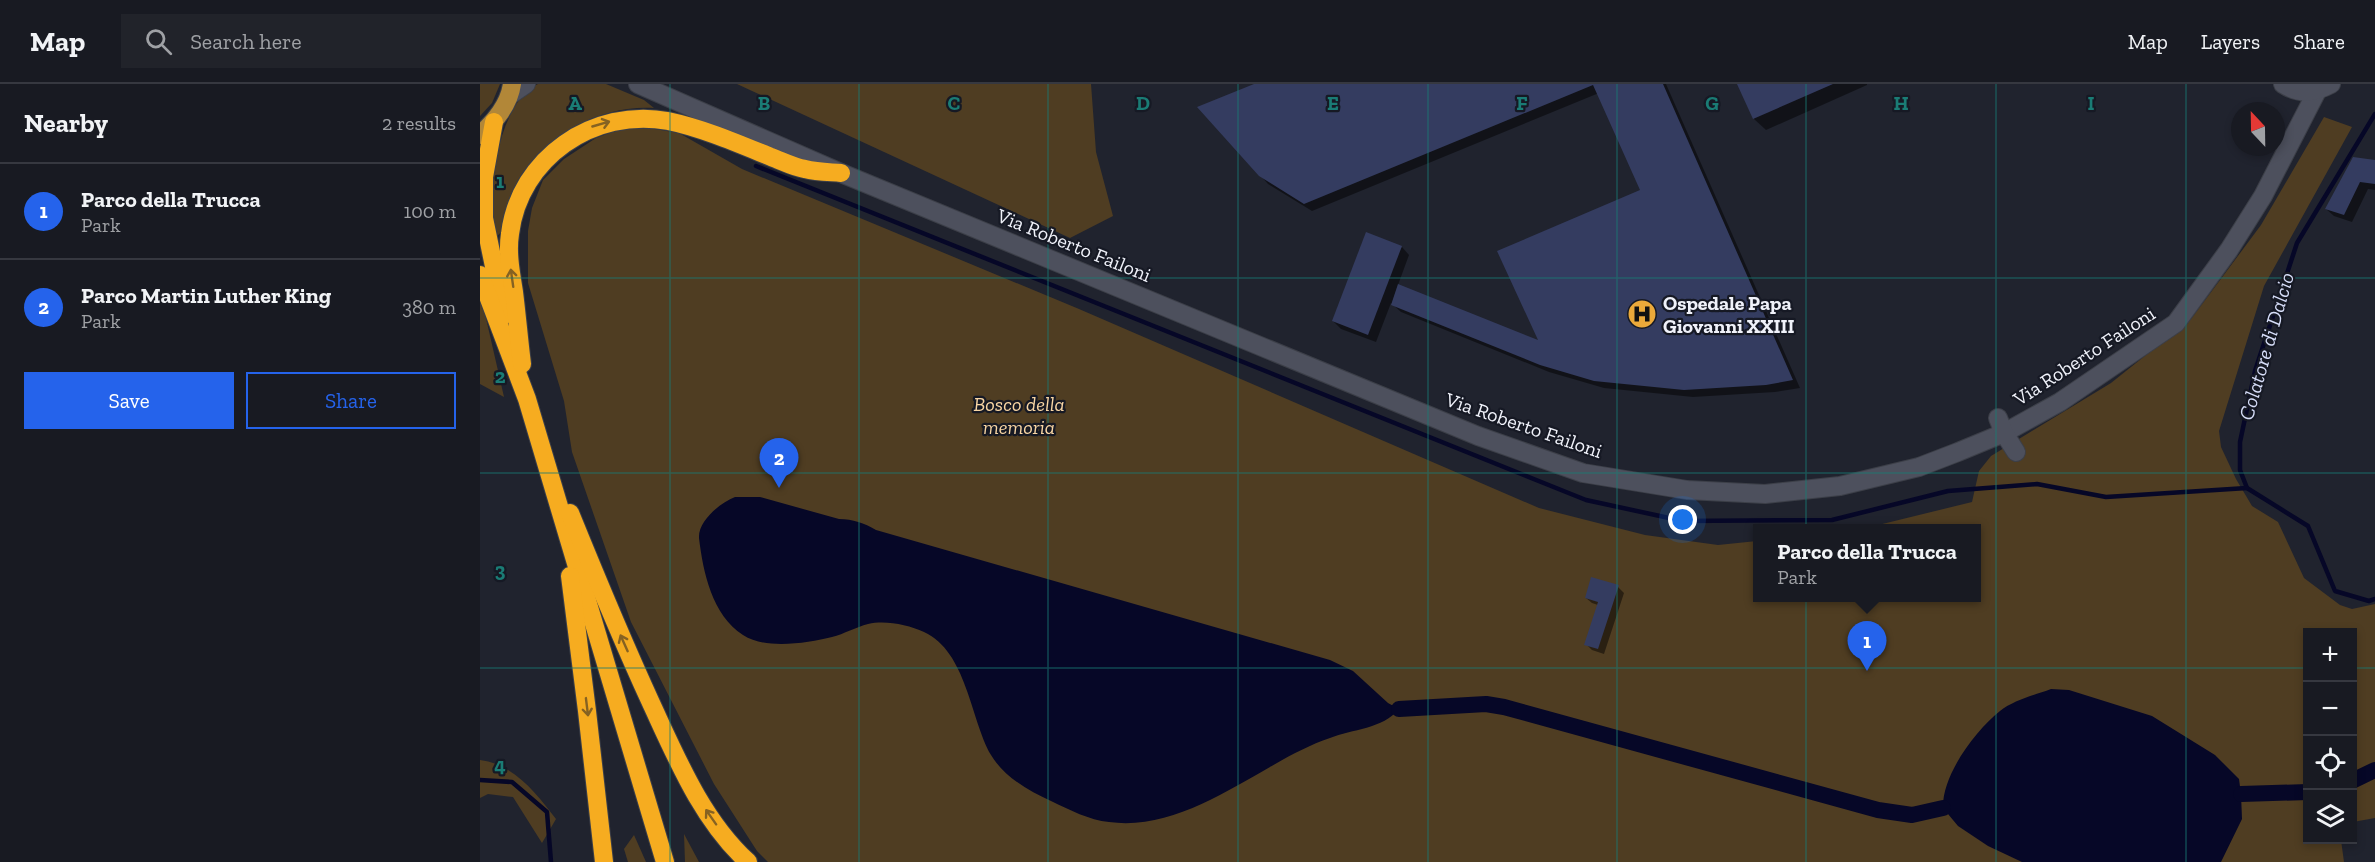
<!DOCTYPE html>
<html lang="en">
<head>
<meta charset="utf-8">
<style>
	body { margin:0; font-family:"Zilla Slab",serif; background:#21232a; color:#f1f3f6 }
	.controls { position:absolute; right:18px; bottom:18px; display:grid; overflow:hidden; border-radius:0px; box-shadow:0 3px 9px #0003 }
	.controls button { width:54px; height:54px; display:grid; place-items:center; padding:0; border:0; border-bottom:2px solid #363840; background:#181a22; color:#f1f3f6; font:30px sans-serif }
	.compass { position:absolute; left:1751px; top:18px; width:54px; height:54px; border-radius:50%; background:#181a22; box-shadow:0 3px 9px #0003; rotate:338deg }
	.you { position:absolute; left:1203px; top:436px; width:21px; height:21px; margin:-15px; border:4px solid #fff; border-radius:50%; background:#1a73e8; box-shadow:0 0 0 9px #1a73e833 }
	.badge { display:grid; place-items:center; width:39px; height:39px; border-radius:50%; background:#2563eb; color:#fff; font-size:20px; font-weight:700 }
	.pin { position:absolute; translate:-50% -50px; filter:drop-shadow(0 2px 3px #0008) }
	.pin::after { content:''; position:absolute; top:32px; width:21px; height:18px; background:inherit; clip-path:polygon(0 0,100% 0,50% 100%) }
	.popup { position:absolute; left:1273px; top:440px; width:228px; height:78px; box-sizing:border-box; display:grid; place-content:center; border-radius:0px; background:#181a22; filter:drop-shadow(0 2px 4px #0005); font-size:20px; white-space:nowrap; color:#9fa1a5 }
	.popup b { font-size:22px; color:#f1f3f6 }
	.popup::after { content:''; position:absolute; left:50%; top:100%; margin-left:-12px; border:12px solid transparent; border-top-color:#181a22 }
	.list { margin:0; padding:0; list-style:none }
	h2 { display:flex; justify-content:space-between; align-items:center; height:78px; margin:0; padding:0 24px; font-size:26px }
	h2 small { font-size:20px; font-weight:400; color:#9fa1a5 }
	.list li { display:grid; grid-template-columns:39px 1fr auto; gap:18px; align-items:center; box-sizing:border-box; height:96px; padding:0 24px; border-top:2px solid #363840 }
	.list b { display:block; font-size:22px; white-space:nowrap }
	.list p { margin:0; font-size:20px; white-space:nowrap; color:#9fa1a5 }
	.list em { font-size:20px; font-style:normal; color:#9fa1a5 }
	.actions { display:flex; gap:12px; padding:18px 24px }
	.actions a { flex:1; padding:14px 0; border:2px solid #2563eb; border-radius:0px; text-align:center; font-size:21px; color:#2563eb }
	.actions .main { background:#2563eb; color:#fff }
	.icon { flex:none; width:33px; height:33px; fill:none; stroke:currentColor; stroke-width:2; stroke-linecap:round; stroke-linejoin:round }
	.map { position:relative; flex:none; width:1895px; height:778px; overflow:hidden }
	header { display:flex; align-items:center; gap:36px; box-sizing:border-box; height:84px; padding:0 30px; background:#181a22; border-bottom:2px solid #363840 }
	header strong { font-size:28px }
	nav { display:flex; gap:33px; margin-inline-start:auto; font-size:21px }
	.search { width:420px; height:54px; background:#21232a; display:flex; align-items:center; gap:15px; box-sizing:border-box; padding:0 21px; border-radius:0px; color:#9fa1a5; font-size:22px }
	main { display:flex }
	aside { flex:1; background:#181a22 }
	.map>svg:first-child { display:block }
	.green { fill:#4f3d22 }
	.water { fill:#060727 }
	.shadow { fill:#0007 }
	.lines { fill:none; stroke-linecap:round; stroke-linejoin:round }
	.stream { stroke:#060727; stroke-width:4.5 }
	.canal { stroke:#060727; stroke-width:16 }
	.building { fill:#343c60 }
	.minor-casing { stroke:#3c3f48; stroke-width:20 }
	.major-casing { stroke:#3c3f48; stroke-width:20 }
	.highway-casing { stroke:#3c3f48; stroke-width:20 }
	.minor { stroke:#4d505d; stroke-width:18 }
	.major { stroke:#b28738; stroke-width:18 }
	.highway { stroke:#f6ac20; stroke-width:18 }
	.oneway { stroke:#866222 }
	.grid { fill:none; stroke:#1a7c75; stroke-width:1.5; stroke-opacity:0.55 }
	.labels { text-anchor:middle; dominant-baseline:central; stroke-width:4.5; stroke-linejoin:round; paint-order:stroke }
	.street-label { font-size:20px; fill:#f0f2fa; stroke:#161924 }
	.poi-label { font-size:20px; font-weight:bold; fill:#f0f2fa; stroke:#161924; text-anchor:start }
	.park-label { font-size:20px; font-style:italic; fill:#f9d6a4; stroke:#161924 }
	.water-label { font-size:21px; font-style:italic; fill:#d6ddf8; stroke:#161924 }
	.grid-label { font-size:20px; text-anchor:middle; font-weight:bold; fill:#1a7c75; stroke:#161924; stroke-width:4.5; stroke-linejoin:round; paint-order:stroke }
</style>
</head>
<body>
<header>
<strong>Map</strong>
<div class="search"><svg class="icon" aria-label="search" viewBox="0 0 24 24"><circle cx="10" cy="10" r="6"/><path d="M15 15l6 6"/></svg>Search here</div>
<nav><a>Map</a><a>Layers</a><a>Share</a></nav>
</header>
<main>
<aside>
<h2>Nearby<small>2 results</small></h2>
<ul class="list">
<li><span class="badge">1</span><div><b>Parco della Trucca</b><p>Park</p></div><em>100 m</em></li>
<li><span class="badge">2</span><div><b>Parco Martin Luther King</b><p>Park</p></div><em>380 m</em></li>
</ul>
<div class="actions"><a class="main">Save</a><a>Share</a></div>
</aside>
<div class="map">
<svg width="1895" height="778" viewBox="0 0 1895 778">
	<rect width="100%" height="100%" fill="#20232e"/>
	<g class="green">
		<path d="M0,0H20L12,19L0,32Z"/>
		<path d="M58,0H126L164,16L174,24C121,21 70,49 40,93C32,105 28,131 24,146L17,152C2,117 19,16 58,0Z"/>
		<path d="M257,0H611L616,68L633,132L590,154Z"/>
		<path d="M1844,33L1872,43L1784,202L1739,347L1741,363L1756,395L1772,422L1798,438L1824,494L1860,521L1872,525L1895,520V734L1873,738L1872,548H1828V756H1861L1864,778H288L277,767L234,700L151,538L92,368L84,317L48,199V147L52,124L63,96L84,75L116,54L140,45L169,44L199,49L262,85L599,225L1059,424L1165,451L1238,461L1277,457L1278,514H1496V444H1386L1492,418L1499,387L1511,372L1631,299L1711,235L1781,141Z"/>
		<path d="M0,208L24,313L0,300Z"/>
		<path d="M0,676C34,680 57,710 76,735L62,759L33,713L8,710L0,714Z"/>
		<path d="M204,750L219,778H205Z"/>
		<path d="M154,751L166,778H148L144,765Z"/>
	</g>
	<g class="water">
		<path d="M255,413H280L359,435C373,435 384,439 396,446L850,576L873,587L908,619L919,625C903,645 872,645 850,654C829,661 809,672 790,683C742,710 687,746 629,738C609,736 590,726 571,717C549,707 524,693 511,671C490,634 487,568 444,548C428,541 406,536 388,540C376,543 364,550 352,553C327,559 286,566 263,551C232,531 223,488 219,454C218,437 240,419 255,413Z"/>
		<path d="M1571,605L1589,606L1672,632L1735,671L1759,695L1761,710L1762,735L1741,778H1542L1508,762L1478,742L1463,724C1462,691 1495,647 1520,627C1534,616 1555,611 1571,605Z"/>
	</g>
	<g class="shadow">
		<path d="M777,0H1186L1320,304L1295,308L1213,313L1124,304L1069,288L921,228L911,219L896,258L861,245L853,237L922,163L929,171L918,201L1061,259L1162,106L1119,9L832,127L788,100L780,91Z"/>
		<path d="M1259,0H1387V1L1286,46L1274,35Z"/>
		<path d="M1895,78V106L1888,105L1872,138L1854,132L1846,125Z"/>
		<path d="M1138,503L1144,509L1124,570L1112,566L1106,560L1118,521L1112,519L1106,514Z"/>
	</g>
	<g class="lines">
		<g class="stream">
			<path d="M1895,30L1817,159L1775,287L1760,358V386L1767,404L1828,442L1855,507L1889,517L1895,515"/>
			<path d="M276,82L1106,416L1203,437L1352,436L1468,407L1557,400L1626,413L1767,404"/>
			<path d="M0,696L32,698L67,728L71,778"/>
		</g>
		<g class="canal">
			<path d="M919,625L1006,620L1024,623L1398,726L1432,731L1463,724"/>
			<path d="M1872,697L1895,686"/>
			<path d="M1761,710L1828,708"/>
		</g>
	</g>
	<g class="building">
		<path d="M774,0H1183L1313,296L1286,301L1204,306L1114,297L1060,281L911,221L918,200L1058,256L1017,167L1160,106L1113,1L824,120L779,92L717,23Z"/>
		<path d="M1257,0H1353L1273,35Z"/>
		<path d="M1873,73L1895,76V100L1880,98L1864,131L1845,125Z"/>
		<path d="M886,148L922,162L888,251L852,237Z"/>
		<path d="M1111,493L1139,501L1118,565L1104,561L1118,518L1105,514Z"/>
	</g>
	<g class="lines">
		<g class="minor-casing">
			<g id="minor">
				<path d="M158,0L361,89L998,352L1103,389L1207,406L1285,410L1360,402L1439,383L1478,368L1524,349L1580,318L1696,239L1749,166L1783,112L1837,7"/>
				<path d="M1803,0C1820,11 1834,9 1851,0"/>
				<path d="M30,11L46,0"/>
				<path d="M1518,334L1524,349L1536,368"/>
			</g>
		</g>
		<g class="major-casing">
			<path id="major" d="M0,51C15,37 29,21 32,0"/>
		</g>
		<g class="highway-casing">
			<g id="highway">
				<path d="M14,38L4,93V134L24,231"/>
				<path d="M0,191L47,315L185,778"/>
				<path d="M42,280C39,256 37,232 34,208C31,189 27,169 30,150C39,74 114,23 188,37C222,44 259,60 291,73C302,77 313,83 325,85C337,88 349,88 361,89"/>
				<path d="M90,429C116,493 142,556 171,619C197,675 222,736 268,778"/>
				<path d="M90,492L107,627L124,778"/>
			</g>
		</g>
		<use href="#minor" class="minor"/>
		<use href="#major" class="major"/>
		<use href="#highway" class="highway"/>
	</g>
	<defs><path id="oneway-shaft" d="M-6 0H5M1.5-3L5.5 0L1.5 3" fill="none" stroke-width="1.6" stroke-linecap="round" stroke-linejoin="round" transform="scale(1.5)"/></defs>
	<g class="oneway">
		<use href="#oneway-shaft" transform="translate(121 40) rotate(-16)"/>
		<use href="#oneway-shaft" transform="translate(32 194) rotate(-98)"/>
		<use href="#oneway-shaft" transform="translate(144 559) rotate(-114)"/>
		<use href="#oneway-shaft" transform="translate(107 623) rotate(83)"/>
		<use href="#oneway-shaft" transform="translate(231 733) rotate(-125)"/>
	</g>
	<path class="grid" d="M190,0V778M379,0V778M568,0V778M758,0V778M948,0V778M1137,0V778M1326,0V778M1516,0V778M1706,0V778M0,194H1895M0,389H1895M0,584H1828M1872,584H1895"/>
	<defs>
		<g id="hospital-disc" transform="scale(1.5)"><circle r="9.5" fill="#eba93a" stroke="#161924"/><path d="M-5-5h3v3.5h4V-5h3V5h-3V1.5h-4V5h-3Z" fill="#111"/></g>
	</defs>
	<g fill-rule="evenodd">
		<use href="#hospital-disc" x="1162" y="230"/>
	</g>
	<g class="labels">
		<g class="street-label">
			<text transform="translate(594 161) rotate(22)">Via Roberto Failoni</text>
			<text transform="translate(1604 272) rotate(-33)">Via Roberto Failoni</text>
			<text transform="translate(1044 341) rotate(19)">Via Roberto Failoni</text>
		</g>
		<g class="poi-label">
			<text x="1183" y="219">Ospedale Papa<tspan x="1183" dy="23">Giovanni XXIII</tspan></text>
		</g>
		<g class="park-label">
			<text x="539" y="320">Bosco della<tspan x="539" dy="23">memoria</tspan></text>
		</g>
		<g class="water-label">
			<text transform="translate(1786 262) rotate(-74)">Colatore di Dalcio</text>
		</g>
	</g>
	<g class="grid-label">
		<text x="95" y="26">A</text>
		<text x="284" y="26">B</text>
		<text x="474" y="26">C</text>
		<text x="663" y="26">D</text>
		<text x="853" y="26">E</text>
		<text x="1042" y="26">F</text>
		<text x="1232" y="26">G</text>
		<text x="1421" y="26">H</text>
		<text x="1611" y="26">I</text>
		<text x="20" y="104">1</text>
		<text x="20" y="299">2</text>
		<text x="20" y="493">3</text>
		<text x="20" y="688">4</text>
	</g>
</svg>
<div class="controls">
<button>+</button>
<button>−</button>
<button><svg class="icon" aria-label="locate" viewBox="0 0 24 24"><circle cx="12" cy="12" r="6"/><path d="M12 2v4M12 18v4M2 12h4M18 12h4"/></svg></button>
<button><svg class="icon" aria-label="layers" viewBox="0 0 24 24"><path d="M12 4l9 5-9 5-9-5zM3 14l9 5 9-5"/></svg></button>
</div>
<svg class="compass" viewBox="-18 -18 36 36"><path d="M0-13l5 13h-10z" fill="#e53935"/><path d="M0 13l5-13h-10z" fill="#9fa1a5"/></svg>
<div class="you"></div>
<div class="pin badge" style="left:1387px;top:587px">1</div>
<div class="popup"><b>Parco della Trucca</b>Park</div>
<div class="pin badge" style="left:299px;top:404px">2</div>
</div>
</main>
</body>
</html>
